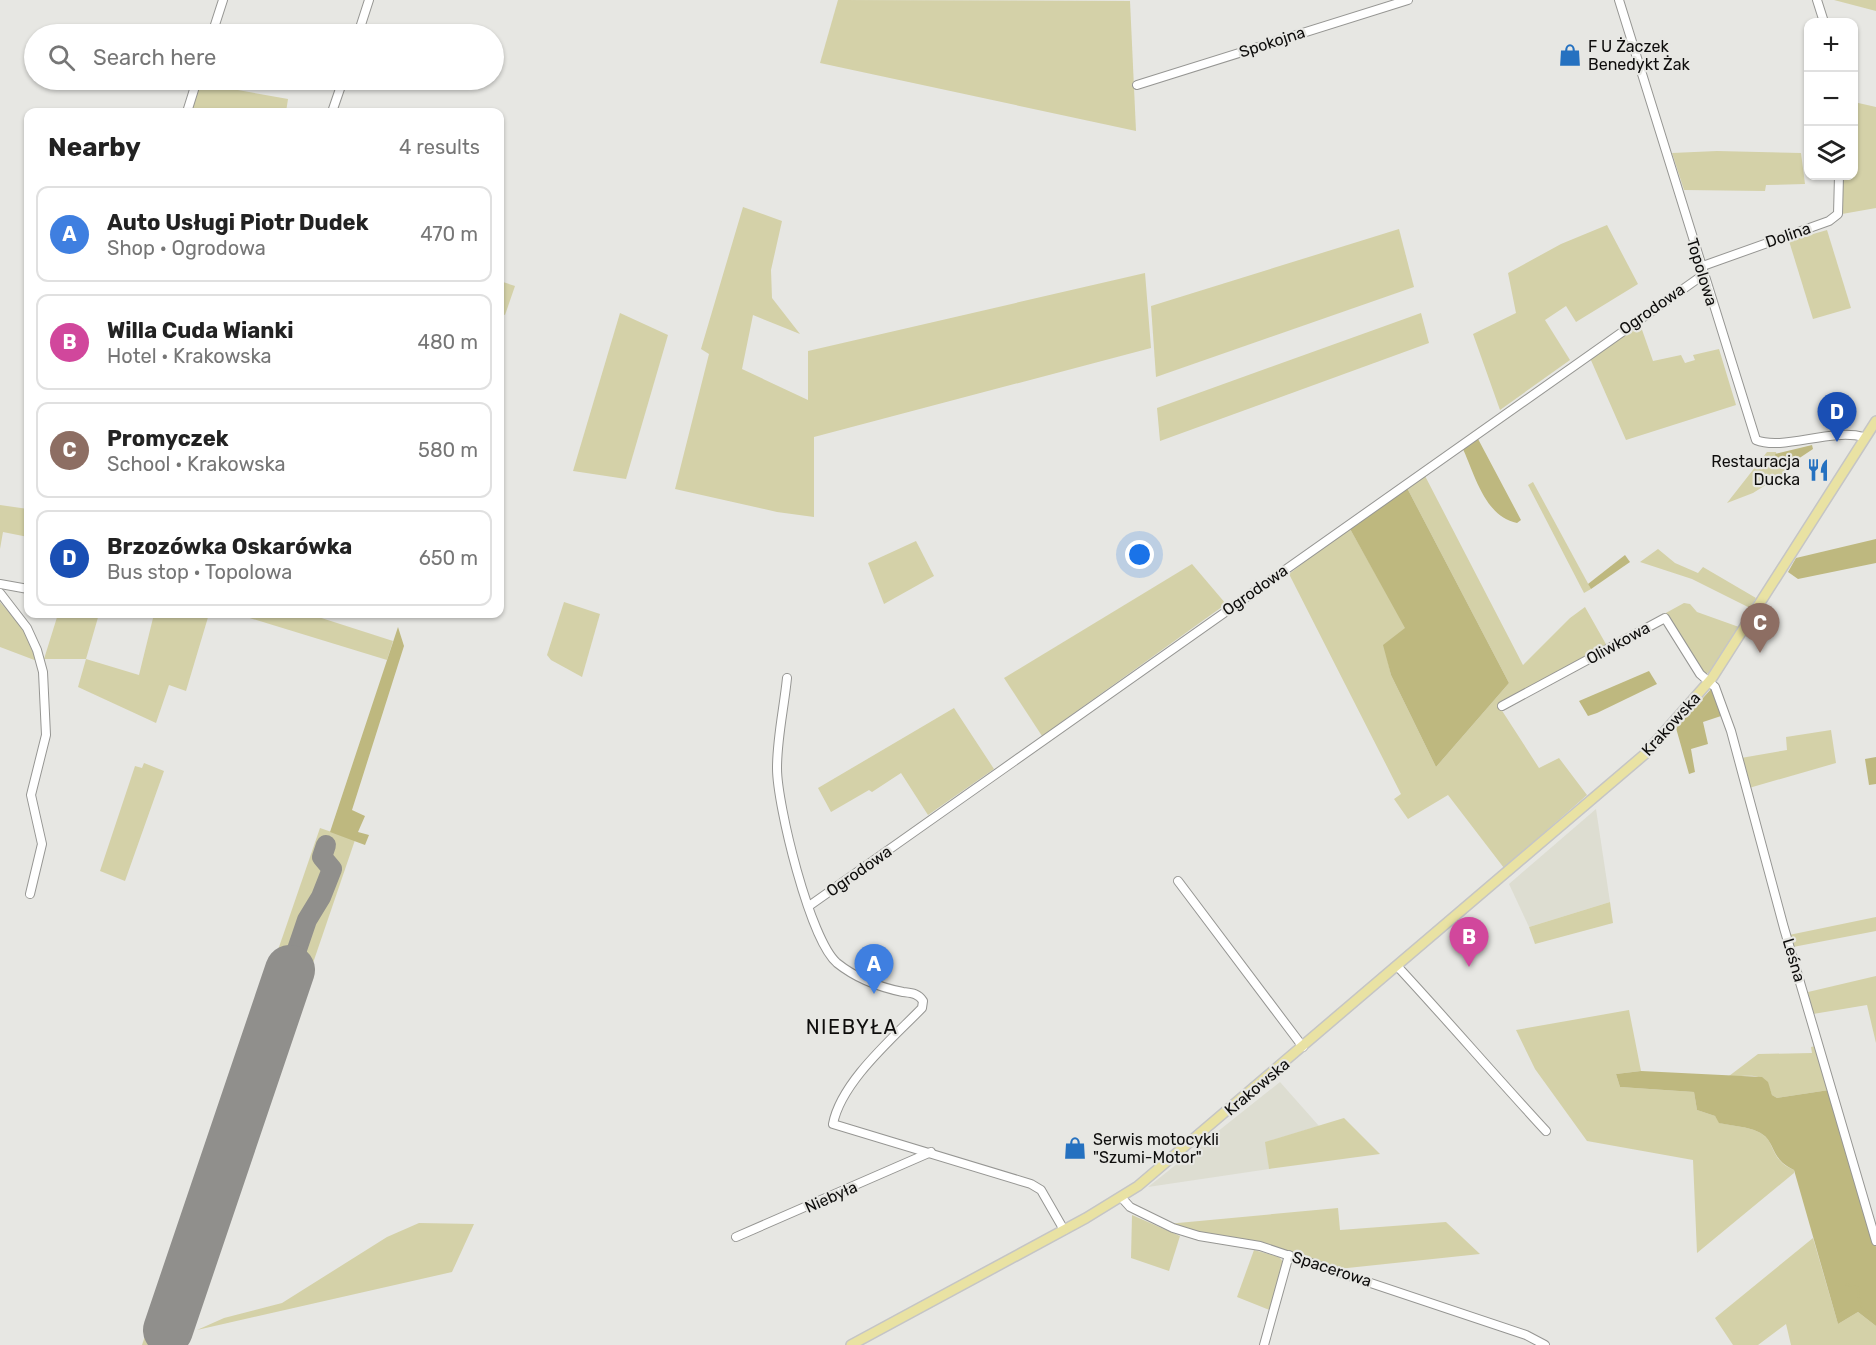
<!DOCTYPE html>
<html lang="en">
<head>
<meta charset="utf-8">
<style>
	body { margin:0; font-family:Rubik,sans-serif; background:#f6f6f6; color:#222 }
	.controls { position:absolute; right:18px; top:18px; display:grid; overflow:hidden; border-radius:12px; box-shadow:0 2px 4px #0004 }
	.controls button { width:54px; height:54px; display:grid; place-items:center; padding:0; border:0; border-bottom:2px solid #e0e0e0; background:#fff; color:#222; font:30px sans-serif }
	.you { position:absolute; left:1140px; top:555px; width:21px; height:21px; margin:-15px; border:4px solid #fff; border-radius:50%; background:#1a73e8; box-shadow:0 0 0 9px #1a73e833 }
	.badge { display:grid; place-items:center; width:39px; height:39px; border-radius:50%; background:#db2777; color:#fff; font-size:20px; font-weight:700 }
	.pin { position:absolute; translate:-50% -50px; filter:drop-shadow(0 2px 3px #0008) }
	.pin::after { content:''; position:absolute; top:32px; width:21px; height:18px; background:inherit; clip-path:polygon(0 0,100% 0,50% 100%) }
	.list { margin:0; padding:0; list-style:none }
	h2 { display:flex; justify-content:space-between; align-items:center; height:78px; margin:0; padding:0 24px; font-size:26px }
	h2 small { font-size:20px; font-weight:400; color:#767676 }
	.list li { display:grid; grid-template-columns:39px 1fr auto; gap:18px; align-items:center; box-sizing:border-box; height:96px; margin:0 12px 12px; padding:0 12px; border:2px solid #e0e0e0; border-radius:12px }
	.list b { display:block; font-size:22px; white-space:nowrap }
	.list p { margin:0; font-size:20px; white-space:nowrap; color:#767676 }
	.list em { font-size:20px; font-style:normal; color:#767676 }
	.icon { flex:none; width:33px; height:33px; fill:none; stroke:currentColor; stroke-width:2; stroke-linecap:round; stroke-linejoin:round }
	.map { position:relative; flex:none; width:1876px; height:1345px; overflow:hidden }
	.search { position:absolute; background:#fff; box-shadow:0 2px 4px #0004; left:24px; top:24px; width:480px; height:66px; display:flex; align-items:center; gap:15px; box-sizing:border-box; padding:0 21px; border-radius:33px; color:#767676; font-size:22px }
	.panel { position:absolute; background:#fff; box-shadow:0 2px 4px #0004; left:24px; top:108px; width:480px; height:510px; border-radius:12px }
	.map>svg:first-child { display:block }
	.built { fill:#ddddd1 }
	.green { fill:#d4d1a8 }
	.forest { fill:#beb87f }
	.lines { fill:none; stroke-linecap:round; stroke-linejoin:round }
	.stream { stroke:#beb87f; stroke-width:2 }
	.taxiway { stroke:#908f8c; stroke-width:20 }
	.runway { stroke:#908f8c; stroke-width:50 }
	.minor-casing { stroke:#969693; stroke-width:10 }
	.major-casing { stroke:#c5c5c5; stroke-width:12 }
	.minor { stroke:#fff; stroke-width:8 }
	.major { stroke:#e9e2a3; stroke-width:9 }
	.labels { text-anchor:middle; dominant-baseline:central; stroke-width:4.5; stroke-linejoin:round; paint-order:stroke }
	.street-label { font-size:16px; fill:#0e0d0c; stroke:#e7e7e3 }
	.poi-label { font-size:16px; fill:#0e0d0c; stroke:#e7e7e3; text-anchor:start }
	.quarter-label { font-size:20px; letter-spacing:1.5px; fill:#0e0d0c; stroke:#e7e7e3 }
</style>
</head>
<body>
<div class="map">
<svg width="1876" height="1345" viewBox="0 0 1876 1345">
	<rect width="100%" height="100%" fill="#e7e7e3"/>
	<g class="built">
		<path d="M1596,809L1610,902L1529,927L1509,884Z"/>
		<path d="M1280,1082L1319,1126L1266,1142L1269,1169L1148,1187Z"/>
	</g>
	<g class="green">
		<path d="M838,0L1130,1L1136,131L820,63Z"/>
		<path d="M1834,0H1876V11Z"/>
		<path d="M199,83L288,99L286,112H190Z"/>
		<path d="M1854,102L1876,107V208L1842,214L1843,176H1854Z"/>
		<path d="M1717,151L1801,153L1805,184L1766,185L1765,191L1684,190L1672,153Z"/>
		<path d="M743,207L782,221L771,270L772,298L800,334L753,315L742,369L808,400V351L1145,273L1151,348L814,437V517L777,512L675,489L709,354L701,349Z"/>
		<path d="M1607,225L1638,284L1576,322L1566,306L1545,320L1570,360L1500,410L1473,334L1516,313L1508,273L1561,244Z"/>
		<path d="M1399,229L1414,287L1156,377L1151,306Z"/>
		<path d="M1827,230L1851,308L1813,319L1789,241Z"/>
		<path d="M500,281L515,286L505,315L500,313Z"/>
		<path d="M620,313L668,335L626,479L573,471Z"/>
		<path d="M1421,313L1429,343L1160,441L1157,408Z"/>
		<path d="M1640,324L1653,361L1681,355L1685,363L1695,360L1693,355L1719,349L1736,405L1626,440L1590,358Z"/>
		<path d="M1767,452H1776L1778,462L1788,471L1753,493L1727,503Z"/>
		<path d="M1424,474L1523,665L1570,618L1585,607L1607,646L1499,706L1539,768L1559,758L1587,795L1504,868L1448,795L1408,819L1394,799L1401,794L1289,574L1349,527L1406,628L1384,645L1391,675L1436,767L1509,683L1406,486Z"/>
		<path d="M1533,482L1591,589L1584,593L1528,485Z"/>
		<path d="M0,505L28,509V537L3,532L0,549Z"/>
		<path d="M916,541L934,576L884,604L868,563Z"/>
		<path d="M1658,549L1675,563L1698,573L1703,567L1756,598L1750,608L1692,579L1640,562Z"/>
		<path d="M1192,564L1226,604L1042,736L1004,678Z"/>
		<path d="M0,602L26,632L37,661L0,647Z"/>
		<path d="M564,602L600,614L582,677L551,660L547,655Z"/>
		<path d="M1684,603L1690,604L1697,612L1739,627L1709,673L1703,674L1664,614Z"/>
		<path d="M58,614H99L86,659L139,675L154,614H209L186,691L169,685L156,723L78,687L86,659H44Z"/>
		<path d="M243,614H309L393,641L387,660L243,616Z"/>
		<path d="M954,708L994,769L928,815L901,773L872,792L869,790L831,812L818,788Z"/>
		<path d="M1831,730L1836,763L1749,788L1741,758L1787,750L1786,737Z"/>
		<path d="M144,763L164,771L125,881L100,871L135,766L142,768Z"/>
		<path d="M320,828L355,840L186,1335L165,1345H142Z"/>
		<path d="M1610,902L1613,923L1535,944L1529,927Z"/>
		<path d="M1876,917V931L1793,947L1789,935Z"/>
		<path d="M1876,976V1043L1867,1005L1813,1014L1808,992Z"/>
		<path d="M1629,1010L1641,1071L1616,1074L1620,1087L1694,1092L1697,1110L1715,1116L1720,1123C1732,1126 1753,1127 1762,1134C1776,1143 1769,1159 1794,1170V1173L1697,1253L1693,1160L1587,1141L1535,1069L1516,1030Z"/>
		<path d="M1816,1046L1829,1090L1777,1098L1772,1095C1765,1070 1751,1077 1729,1076L1758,1054L1812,1053L1811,1047Z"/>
		<path d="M1344,1118L1380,1154L1269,1169L1265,1142Z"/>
		<path d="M1338,1208L1340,1230L1446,1222L1480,1254L1338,1269L1294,1253L1167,1224Z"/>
		<path d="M1132,1215L1180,1236L1169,1271L1131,1258Z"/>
		<path d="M419,1223L474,1224L452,1272L197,1330L224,1318L282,1303L387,1237Z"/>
		<path d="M1813,1238L1838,1324L1858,1312L1876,1326V1345H1791L1786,1324L1758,1345H1733L1715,1318Z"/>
		<path d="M1254,1250L1279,1257L1284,1263L1272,1311L1237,1297Z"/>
	</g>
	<g class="forest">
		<path d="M1477,437L1521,520L1517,523C1484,516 1475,474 1462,447Z"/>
		<path d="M1812,445L1813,449L1786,467L1778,462L1775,454Z"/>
		<path d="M1406,486L1509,683L1436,767L1391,675L1383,645L1405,628L1349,527Z"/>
		<path d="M1876,539V563L1798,579L1788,572L1796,558Z"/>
		<path d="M1625,555L1630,562L1591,589L1588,584Z"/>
		<path d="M398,627L404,646L352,810L365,816L358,832L369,835L365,845L330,832Z"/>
		<path d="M1649,671L1657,684L1597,713L1588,716L1579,701Z"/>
		<path d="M1712,688L1721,716L1703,722L1708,744L1691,749L1695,772L1689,774L1676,728Z"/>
		<path d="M1876,757V784L1869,785L1865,759Z"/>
		<path d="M1641,1071L1762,1077L1768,1082L1772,1095L1777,1098L1829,1090L1876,1247V1326L1858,1312L1838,1324L1794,1170C1770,1159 1776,1143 1762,1134C1753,1127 1732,1126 1719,1123L1715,1116L1697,1110L1694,1092L1620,1087L1616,1074Z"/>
	</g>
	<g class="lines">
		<path class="stream" d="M1846,1284L1858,1288C1859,1306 1860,1308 1876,1319"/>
		<path class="taxiway" d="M290,970L307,920L321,897L332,869L322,857L326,845"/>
		<path class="runway" d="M168,1330L290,970"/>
		<g class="minor-casing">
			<g id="minor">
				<path d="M1619,0L1756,440C1783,451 1830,428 1864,437"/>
				<path d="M1817,0L1824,22"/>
				<path d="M212,34L223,0"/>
				<path d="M358,34L369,0"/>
				<path d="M1137,85L1408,0"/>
				<path d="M187,112L197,80"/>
				<path d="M332,112L343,80"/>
				<path d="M1700,267L1829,221L1838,214L1839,176"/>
				<path d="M0,584L28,589"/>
				<path d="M0,593L27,628L37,650L43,672L46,735L31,795L42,844L30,894"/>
				<path d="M787,678C784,708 777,738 777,768C777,805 810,940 837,963C857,979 878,987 903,992C911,993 918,993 923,1001L922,1008C893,1038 841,1082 833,1124L1031,1184L1041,1190L1064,1230"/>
				<path d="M1502,706L1665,618L1700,674L1715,687L1731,731L1784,928L1876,1241"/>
				<path d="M1178,881L1303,1047"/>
				<path d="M809,906L1703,275"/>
				<path d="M1398,967C1448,1021 1496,1077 1546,1131"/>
				<path d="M1121,1197L1130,1207L1173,1228L1199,1236L1260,1246L1526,1335L1545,1345"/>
				<path d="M736,1237L931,1152"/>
				<path d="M1264,1345L1289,1255"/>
			</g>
		</g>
		<g class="major-casing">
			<path id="major" d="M851,1345L1086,1218L1138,1186L1645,754L1712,678L1876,421"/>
		</g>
		<use href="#minor" class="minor"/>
		<use href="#major" class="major"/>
	</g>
	<defs>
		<g id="shop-bare" transform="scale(1.8)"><path d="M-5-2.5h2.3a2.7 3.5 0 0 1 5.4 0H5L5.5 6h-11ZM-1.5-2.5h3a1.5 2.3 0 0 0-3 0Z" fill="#2571c0" stroke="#e7e7e3" stroke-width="2.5" paint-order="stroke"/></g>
		<g id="restaurant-bare" transform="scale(1.8)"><path d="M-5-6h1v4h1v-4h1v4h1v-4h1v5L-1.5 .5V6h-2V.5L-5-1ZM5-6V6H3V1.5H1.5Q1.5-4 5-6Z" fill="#2571c0" stroke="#e7e7e3" stroke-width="2.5" paint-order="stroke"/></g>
	</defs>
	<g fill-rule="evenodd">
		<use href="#shop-bare" x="1570" y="55"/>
		<use href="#restaurant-bare" x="1818" y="470"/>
		<use href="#shop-bare" x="1075" y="1148"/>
	</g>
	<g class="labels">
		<g class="street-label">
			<text transform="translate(1272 42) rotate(-18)">Spokojna</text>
			<text transform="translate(1788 235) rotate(-19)">Dolina</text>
			<text transform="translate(1702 272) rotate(73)">Topolowa</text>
			<text transform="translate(1652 309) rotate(-35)">Ogrodowa</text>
			<text transform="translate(1255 590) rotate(-35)">Ogrodowa</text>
			<text transform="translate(1618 643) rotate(-29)">Oliwkowa</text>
			<text transform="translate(1671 724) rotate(-48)">Krakowska</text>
			<text transform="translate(859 871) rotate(-35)">Ogrodowa</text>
			<text transform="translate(1794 960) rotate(74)">Leśna</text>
			<text transform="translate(1257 1087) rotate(-40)">Krakowska</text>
			<text transform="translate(831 1197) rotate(-24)">Niebyła</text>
			<text transform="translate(1332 1269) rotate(18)">Spacerowa</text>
		</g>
		<g class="poi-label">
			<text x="1588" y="46">F U Żaczek<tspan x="1588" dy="18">Benedykt Żak</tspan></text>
			<text x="1800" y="461" text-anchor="end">Restauracja<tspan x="1800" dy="18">Ducka</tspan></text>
			<text x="1093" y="1139">Serwis motocykli<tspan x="1093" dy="18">"Szumi-Motor"</tspan></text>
		</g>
		<g class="quarter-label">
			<text x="852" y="1027">NIEBYŁA</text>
		</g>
	</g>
</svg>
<div class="controls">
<button>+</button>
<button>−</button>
<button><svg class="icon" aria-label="layers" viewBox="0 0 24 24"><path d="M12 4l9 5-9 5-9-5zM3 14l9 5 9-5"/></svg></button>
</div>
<div class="you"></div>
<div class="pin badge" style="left:874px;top:994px;background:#3f7fe0">A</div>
<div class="pin badge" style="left:1469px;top:967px;background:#d1479c">B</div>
<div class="pin badge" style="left:1760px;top:653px;background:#8d6e63">C</div>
<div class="pin badge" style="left:1837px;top:442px;background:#1a4fb4">D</div>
<div class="search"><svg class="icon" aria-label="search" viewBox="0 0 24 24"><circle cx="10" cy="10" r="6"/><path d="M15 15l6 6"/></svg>Search here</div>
<section class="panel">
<h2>Nearby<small>4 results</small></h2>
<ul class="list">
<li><span class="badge" style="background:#3f7fe0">A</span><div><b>Auto Usługi Piotr Dudek</b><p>Shop · Ogrodowa</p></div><em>470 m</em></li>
<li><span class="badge" style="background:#d1479c">B</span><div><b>Willa Cuda Wianki</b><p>Hotel · Krakowska</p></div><em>480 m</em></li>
<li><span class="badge" style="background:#8d6e63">C</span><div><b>Promyczek</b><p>School · Krakowska</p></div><em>580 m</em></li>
<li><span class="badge" style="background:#1a4fb4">D</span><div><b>Brzozówka Oskarówka</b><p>Bus stop · Topolowa</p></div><em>650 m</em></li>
</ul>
</section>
</div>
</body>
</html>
